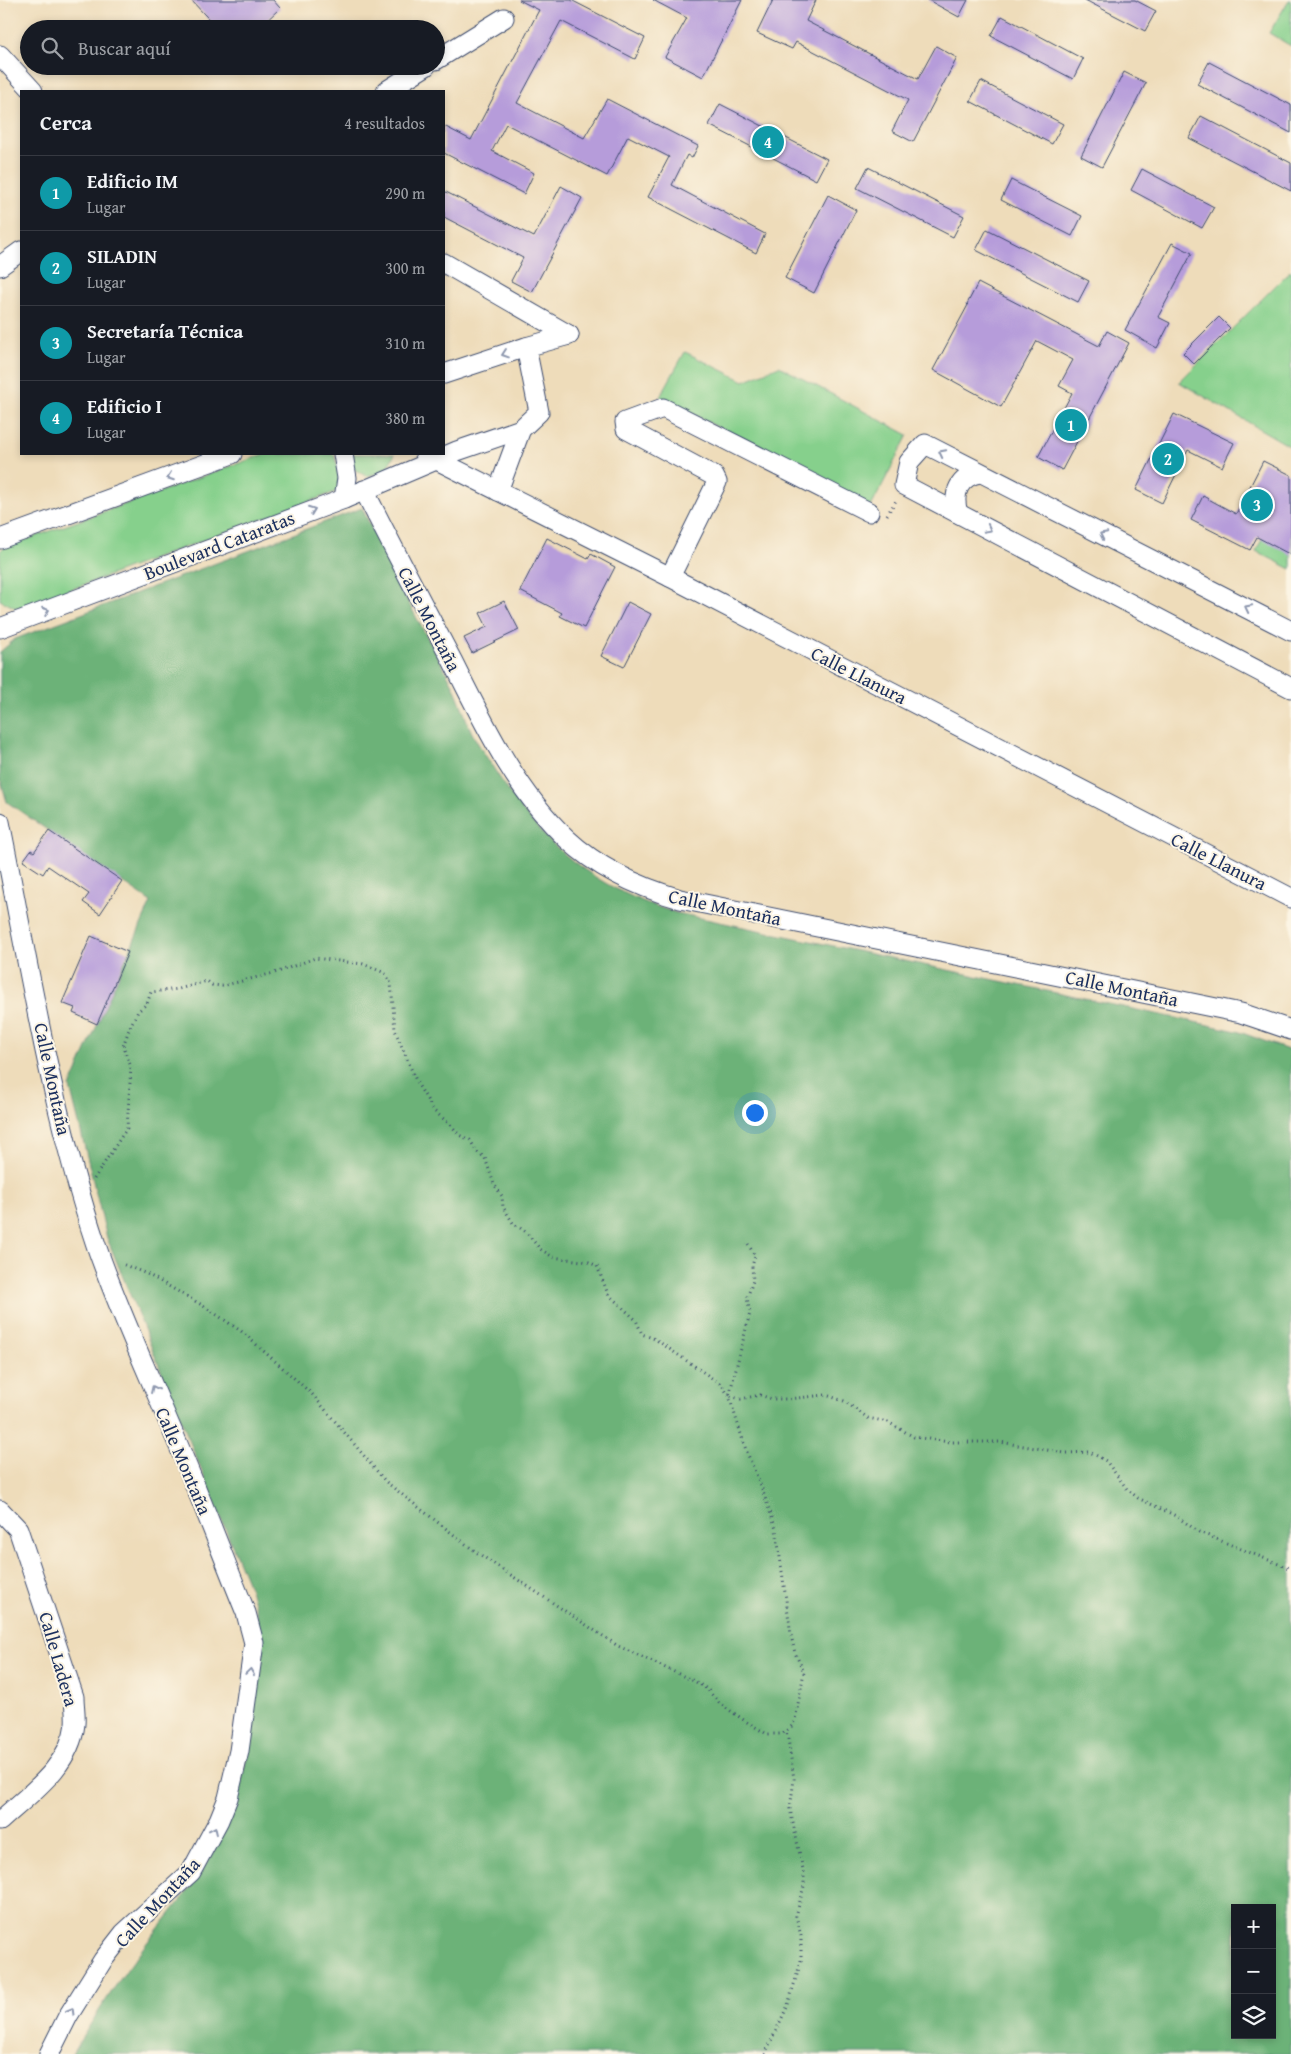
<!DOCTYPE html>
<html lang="es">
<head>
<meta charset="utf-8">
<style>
	body { margin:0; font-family:"Gentium Book Plus",serif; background:#242831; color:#f1f3f6 }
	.controls { position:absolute; right:15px; bottom:15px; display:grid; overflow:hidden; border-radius:0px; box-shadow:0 2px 8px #0003 }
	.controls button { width:45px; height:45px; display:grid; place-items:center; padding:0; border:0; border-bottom:1px solid #363941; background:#171b24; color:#f1f3f6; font:25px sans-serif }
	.you { position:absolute; left:754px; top:1112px; width:18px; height:18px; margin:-12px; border:4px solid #fff; border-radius:50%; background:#1a73e8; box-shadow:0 0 0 8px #1a73e833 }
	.badge { display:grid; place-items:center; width:32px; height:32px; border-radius:50%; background:#c8321e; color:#fff; font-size:16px; font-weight:700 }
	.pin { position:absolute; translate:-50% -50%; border:2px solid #fff; box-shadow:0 1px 5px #0006 }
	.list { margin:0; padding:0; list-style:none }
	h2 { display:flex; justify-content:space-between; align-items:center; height:65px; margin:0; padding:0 20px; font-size:21px }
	h2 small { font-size:16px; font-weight:400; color:#9ea1a6 }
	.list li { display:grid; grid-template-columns:32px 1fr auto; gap:15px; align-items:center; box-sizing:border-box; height:75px; padding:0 20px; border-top:1px solid #363941 }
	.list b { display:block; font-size:19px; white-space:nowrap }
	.list p { margin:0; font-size:16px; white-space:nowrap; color:#9ea1a6 }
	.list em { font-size:16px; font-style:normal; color:#9ea1a6 }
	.icon { flex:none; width:28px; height:28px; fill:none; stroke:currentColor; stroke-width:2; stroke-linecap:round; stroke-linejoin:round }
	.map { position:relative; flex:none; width:1291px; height:2054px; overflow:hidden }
	.search { position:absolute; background:#171b24; box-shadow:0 2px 8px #0003; left:20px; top:20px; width:425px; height:55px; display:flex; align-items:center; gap:12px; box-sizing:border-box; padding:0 18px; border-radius:28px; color:#9ea1a6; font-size:19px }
	.panel { position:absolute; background:#171b24; box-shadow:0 2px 8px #0003; left:20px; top:90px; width:425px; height:365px; border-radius:0px }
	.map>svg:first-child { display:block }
	.green { fill:#86d08c; stroke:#508075 }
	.forest { fill:#6cb278; stroke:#44706b; fill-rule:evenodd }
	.building { fill:#b69cda }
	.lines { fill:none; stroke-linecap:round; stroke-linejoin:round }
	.minor-casing { stroke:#3b496c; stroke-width:21 }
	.path { stroke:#3b496c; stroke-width:3; stroke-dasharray:1 4; stroke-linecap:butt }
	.minor { stroke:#fff; stroke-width:19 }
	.oneway { stroke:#8d97ae }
	.labels { text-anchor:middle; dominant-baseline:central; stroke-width:4; stroke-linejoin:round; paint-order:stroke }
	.street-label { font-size:19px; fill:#1b2f5e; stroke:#fcf5e5 }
</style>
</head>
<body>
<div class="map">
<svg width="1291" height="2054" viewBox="0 0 1291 2054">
	<rect width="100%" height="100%" fill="#fcf5e5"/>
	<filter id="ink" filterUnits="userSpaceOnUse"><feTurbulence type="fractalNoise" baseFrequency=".02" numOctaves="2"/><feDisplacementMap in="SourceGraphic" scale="10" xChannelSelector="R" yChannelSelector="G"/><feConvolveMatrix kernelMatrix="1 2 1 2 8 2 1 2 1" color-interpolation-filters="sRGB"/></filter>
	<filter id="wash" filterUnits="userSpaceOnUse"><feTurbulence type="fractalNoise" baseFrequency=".0096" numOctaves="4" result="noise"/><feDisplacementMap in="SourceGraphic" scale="20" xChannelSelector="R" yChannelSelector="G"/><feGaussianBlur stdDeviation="1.12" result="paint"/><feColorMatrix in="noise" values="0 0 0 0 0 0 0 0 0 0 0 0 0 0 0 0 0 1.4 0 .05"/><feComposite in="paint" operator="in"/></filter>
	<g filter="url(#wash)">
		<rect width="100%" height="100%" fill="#eedcba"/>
		<g class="green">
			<path d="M1289,0H1291V46L1269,33Z"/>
			<path d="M1291,270V447L1179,382Z"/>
			<path d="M685,352L744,381L779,366L908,435L871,507L660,397Z"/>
			<path d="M265,454H334L343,489L18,609L0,600V551L3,548Z"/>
			<path d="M346,454H395L384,472L366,476L352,468Z"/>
			<path d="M1291,482V569L1256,551Z"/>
		</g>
		<path class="forest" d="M362,508C377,539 391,570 407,600C422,629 439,657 454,687C461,702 465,718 472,733C479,746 488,759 496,772C541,844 594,889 677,913L1237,1031L1291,1051V2054H72C95,2016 119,1979 146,1944C171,1912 198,1882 216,1846C241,1796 252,1745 256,1690C258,1646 264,1625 247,1582L107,1238L70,1087L151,902L7,802L0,778V652L15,639ZM1235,1908H1272V2035H1235Z"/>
		<g id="blocks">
			<g class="building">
				<path d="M191,0H273L280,8L258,29H218Z"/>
				<path d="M519,0H571L645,38L635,59L561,21L517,103L584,138L607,99L698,146L692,158L687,155L672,185L765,234L756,253L648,197L669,157L628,136L607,176L506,124L492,151L534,173L524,194L444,153V126L471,140L539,10Z"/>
				<path d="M653,0H742L703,77L665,57L687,18Z"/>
				<path d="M773,0H816L806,21L918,79L936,46L957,58L913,142L892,131L908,100L796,42L792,49L757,33Z"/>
				<path d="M928,0H968L959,17Z"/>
				<path d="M1085,0H1135L1156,11L1145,31Z"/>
				<path d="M1002,16L1083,59L1073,79L991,36Z"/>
				<path d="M1209,62L1291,105V133L1197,84Z"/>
				<path d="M1124,72L1146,83L1102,167L1081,156Z"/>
				<path d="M981,81L1063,124L1052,144L970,101Z"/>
				<path d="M720,104L827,159L816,180L709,125Z"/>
				<path d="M1201,116L1291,163V191L1189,138Z"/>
				<path d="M868,167L964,216L953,237L857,188Z"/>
				<path d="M1142,169L1214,207L1202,228L1131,190Z"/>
				<path d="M1011,180L1082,216L1072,236L1001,200Z"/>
				<path d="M561,186L582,198L532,292L511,281L523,258L444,217V191L534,237Z"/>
				<path d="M828,195L856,210L814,293L785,278Z"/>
				<path d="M987,229L1089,281L1078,302L976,250Z"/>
				<path d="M1172,243L1192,253L1158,317L1170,323L1157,348L1125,330Z"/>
				<path d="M978,283L1099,346L1107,331L1129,343L1062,470L1038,457L1072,393L1059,386L1073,360L1037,341L1001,407L933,370L968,305L967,304Z"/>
				<path d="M1219,317L1230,328L1194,364L1183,353Z"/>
				<path d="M1174,414L1234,443L1222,467L1188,450L1162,503L1136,490Z"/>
				<path d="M1263,461L1291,475V555L1257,537L1250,550L1191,520L1203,496L1236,514Z"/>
				<path d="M547,538L588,559L591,554L615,567L584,628L560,616L562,613L520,591Z"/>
				<path d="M504,601L519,630L472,653L464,638L487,627L480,613Z"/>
				<path d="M628,602L651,614L624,667L601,656Z"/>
				<path d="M49,831L122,881L100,914L83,902L89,894L48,866L43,874L23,861L31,850L34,852Z"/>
				<path d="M91,936L128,952L97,1024L73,1013L75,1008L62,1003Z"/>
			</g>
		</g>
	</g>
	<g filter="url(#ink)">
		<use href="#blocks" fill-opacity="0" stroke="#3b496c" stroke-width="1"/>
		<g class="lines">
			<g class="minor-casing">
				<g id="minor">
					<path d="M0,55L33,91"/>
					<path d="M436,60L504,18"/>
					<path d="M386,91L426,66"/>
					<path d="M444,263L569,335"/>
					<path d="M0,266L21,251"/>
					<path d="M444,374L526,347L569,335"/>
					<path d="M343,454L347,478L344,499"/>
					<path d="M425,454L670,577L1291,898"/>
					<path d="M364,490C393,548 423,605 453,662C484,724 516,791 567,839C599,869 639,887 680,899L1241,1013L1291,1030"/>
					<path d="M498,491L521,429L539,412L526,347"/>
					<path d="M958,513C952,493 959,477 980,473"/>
					<path d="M0,539L232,454"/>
					<path d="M670,577L717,482L714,476L626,429L625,422L663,408L869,512"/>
					<path d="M0,628L344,499L457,451L521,429"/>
					<path d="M1291,631L925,444L909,462L904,485L1291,688"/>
					<path d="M0,822C28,961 51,1110 96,1245C117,1306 144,1364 169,1423C196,1485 220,1549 246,1613L254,1643L239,1751L228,1798L219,1820L191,1872L124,1933L103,1960L68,2016L49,2054"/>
					<path d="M0,1510L18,1529L74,1697C74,1705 76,1715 75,1724C70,1767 29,1794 0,1821"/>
				</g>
			</g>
			<g class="path">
				<path d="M887,515L897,499"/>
				<path d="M94,1179L127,1128L131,1067L123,1046L130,1027L138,1011L147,1004L151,992L179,989L207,981L212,985L222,986L278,972L315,958L363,964L385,973L391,983L395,1030L417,1083L434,1111L452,1126L459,1135L470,1140L477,1152L485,1158L494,1184L502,1196L503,1207L513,1223L526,1232L540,1249L553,1257L589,1262L597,1266L608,1294L636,1320L642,1334L655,1339L722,1385L729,1396L746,1450L761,1486L776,1529L791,1635L795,1653L804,1672L795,1720L792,1726L782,1734H767L747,1722L720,1704L707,1689L696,1682L618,1646L476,1552L386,1482L312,1394L241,1331L202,1305L147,1274L122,1264"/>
				<path d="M748,1244L755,1256L752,1266L753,1281L747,1298L750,1313L729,1396L741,1399L760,1395L772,1399H787L826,1395L844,1401L868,1418L888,1422L914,1437L950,1442H1000L1065,1453L1090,1452L1106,1461L1127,1489L1138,1498L1176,1516L1199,1532L1291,1569"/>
				<path d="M765,2054L788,2005L801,1961V1936L796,1916L804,1886V1874L790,1809L794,1779L787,1732"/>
			</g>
			<use href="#minor" class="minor"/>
		</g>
		<defs><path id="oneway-chevron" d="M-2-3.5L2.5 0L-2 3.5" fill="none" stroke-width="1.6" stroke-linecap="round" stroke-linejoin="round" transform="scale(1.25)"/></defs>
		<g class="oneway">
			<use href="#oneway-chevron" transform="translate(505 354) rotate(161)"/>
			<use href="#oneway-chevron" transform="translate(942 453) rotate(-153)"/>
			<use href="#oneway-chevron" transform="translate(170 477) rotate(160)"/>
			<use href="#oneway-chevron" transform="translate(312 510) rotate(-21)"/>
			<use href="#oneway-chevron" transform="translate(988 529) rotate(28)"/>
			<use href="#oneway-chevron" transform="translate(1103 535) rotate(-153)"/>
			<use href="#oneway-chevron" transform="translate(1248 608) rotate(-153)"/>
			<use href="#oneway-chevron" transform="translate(46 611) rotate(-21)"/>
			<use href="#oneway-chevron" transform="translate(154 1389) rotate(-115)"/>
			<use href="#oneway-chevron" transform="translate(250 1672) rotate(-82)"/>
			<use href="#oneway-chevron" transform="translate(214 1830) rotate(-65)"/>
			<use href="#oneway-chevron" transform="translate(71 2011) rotate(-60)"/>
		</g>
	</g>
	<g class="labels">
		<g class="street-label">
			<text transform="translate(219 545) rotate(-21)">Boulevard Cataratas</text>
			<text transform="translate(430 619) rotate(63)">Calle Montaña</text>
			<text transform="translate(859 675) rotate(27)">Calle Llanura</text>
			<text transform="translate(1219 861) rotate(27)">Calle Llanura</text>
			<text transform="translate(725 907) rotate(12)">Calle Montaña</text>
			<text transform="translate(1122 988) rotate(12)">Calle Montaña</text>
			<text transform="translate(53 1079) rotate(78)">Calle Montaña</text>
			<text transform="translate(184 1461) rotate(67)">Calle Montaña</text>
			<text transform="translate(59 1659) rotate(74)">Calle Ladera</text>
			<text transform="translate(157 1902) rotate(-47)">Calle Montaña</text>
		</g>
	</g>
</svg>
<div class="controls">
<button>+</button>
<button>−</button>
<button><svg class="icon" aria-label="layers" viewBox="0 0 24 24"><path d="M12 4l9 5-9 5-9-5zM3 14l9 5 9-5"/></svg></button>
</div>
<div class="you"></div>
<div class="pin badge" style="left:1071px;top:425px;background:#0f9aa8">1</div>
<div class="pin badge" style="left:1168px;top:459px;background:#0f9aa8">2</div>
<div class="pin badge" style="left:1257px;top:505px;background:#0f9aa8">3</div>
<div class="pin badge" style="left:768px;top:142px;background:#0f9aa8">4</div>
<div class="search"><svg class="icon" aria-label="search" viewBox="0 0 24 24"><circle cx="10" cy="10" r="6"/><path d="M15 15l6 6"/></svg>Buscar aquí</div>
<section class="panel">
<h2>Cerca<small>4 resultados</small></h2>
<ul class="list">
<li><span class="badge" style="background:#0f9aa8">1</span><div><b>Edificio IM</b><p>Lugar</p></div><em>290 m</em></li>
<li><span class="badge" style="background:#0f9aa8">2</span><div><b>SILADIN</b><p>Lugar</p></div><em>300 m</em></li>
<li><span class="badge" style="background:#0f9aa8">3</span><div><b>Secretaría Técnica</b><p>Lugar</p></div><em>310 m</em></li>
<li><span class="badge" style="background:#0f9aa8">4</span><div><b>Edificio I</b><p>Lugar</p></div><em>380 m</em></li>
</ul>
</section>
</div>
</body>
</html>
